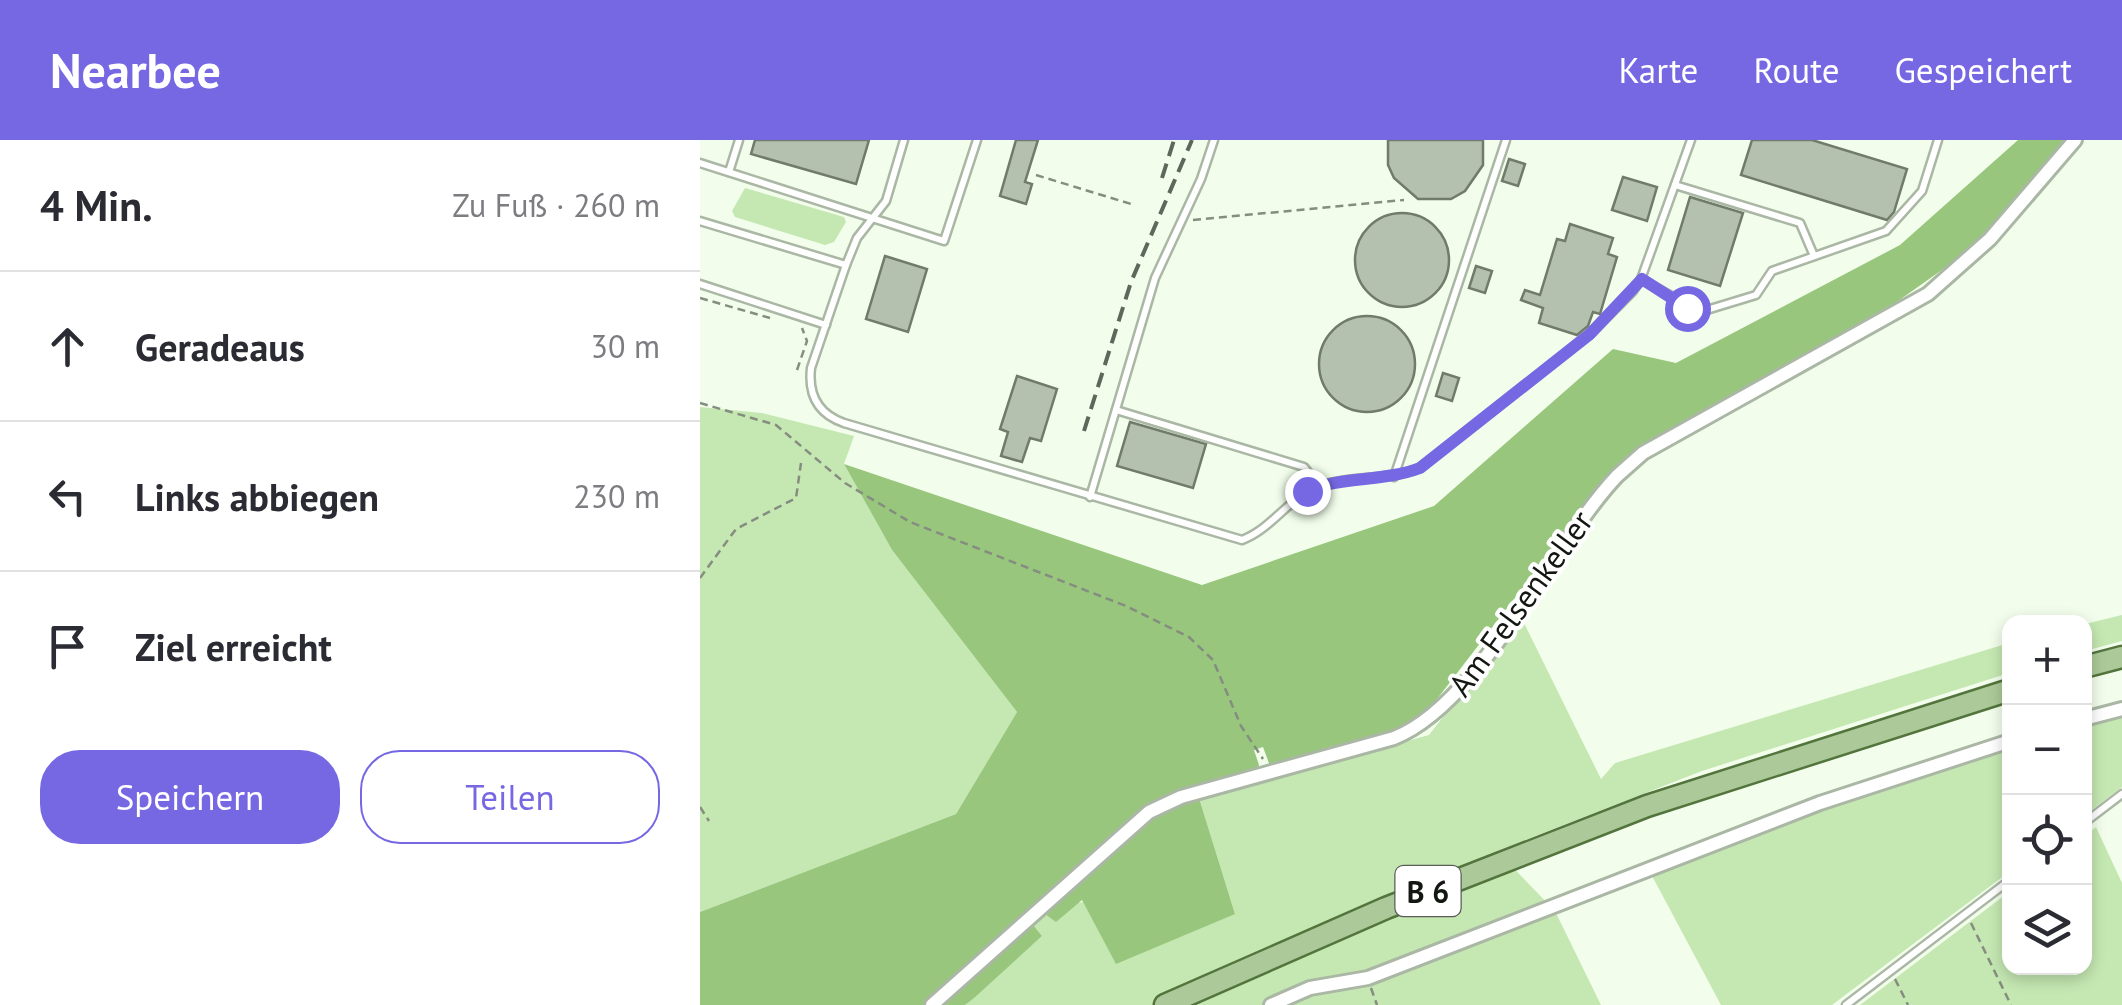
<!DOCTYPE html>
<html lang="de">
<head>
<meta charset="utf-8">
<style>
	body { margin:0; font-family:"PT Sans",sans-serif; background:#f2f2f3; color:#2b2b33 }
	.controls { position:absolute; right:30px; bottom:30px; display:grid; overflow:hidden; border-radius:20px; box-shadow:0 5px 15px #0003 }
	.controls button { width:90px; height:90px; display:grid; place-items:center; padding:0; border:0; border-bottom:2px solid #e1e1e2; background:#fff; color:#2b2b33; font:50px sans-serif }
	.stop { position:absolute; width:30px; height:30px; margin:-22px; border:8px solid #7668e3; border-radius:50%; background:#fff }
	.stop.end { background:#7668e3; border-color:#fff; box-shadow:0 2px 10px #0008 }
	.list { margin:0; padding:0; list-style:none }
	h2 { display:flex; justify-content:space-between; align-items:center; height:130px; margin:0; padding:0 40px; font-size:42px }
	h2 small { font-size:32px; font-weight:400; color:#7c7c81 }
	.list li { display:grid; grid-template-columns:65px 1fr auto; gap:30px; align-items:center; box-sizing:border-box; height:150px; padding:0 40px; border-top:2px solid #e1e1e2 }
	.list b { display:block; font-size:38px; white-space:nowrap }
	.list em { font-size:32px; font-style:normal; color:#7c7c81 }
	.actions { display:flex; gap:20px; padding:30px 40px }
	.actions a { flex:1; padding:22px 0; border:2px solid #7668e3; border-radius:40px; text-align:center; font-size:35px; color:#7668e3 }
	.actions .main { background:#7668e3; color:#fff }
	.icon { flex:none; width:55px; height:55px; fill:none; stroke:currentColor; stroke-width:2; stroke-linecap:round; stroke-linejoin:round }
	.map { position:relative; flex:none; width:1422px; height:865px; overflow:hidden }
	header { display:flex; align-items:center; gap:60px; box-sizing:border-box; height:140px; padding:0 50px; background:#7668e3; color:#fff }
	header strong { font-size:48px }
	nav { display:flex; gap:55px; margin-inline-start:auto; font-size:35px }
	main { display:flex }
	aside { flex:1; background:#fff }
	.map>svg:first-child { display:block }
	.green { fill:#c5e8b2 }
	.forest { fill:#98c67d }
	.building { fill:#b5c1af; stroke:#707b6a; stroke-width:2.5 }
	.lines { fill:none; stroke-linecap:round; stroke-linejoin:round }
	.service-casing { stroke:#abb7a5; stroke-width:11 }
	.minor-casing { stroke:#abb7a5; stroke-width:18 }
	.primary-casing { stroke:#53753d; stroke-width:25 }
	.path { stroke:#858d80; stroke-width:2.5; stroke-dasharray:8 5; stroke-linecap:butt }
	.service { stroke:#fff; stroke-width:6 }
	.minor { stroke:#fff; stroke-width:12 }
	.primary { stroke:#acca99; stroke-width:20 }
	.rail { stroke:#5f665c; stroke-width:4; stroke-dasharray:15 8; stroke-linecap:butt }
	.route { stroke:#7668e3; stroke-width:12 }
	.labels { text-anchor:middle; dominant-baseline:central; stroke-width:8; stroke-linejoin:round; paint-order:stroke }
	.shield { fill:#fff; stroke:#5a5d58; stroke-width:2.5 }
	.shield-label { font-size:30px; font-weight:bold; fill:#131711 }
	.street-label { font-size:32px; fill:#131711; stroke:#fff }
</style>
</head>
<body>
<header>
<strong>Nearbee</strong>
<nav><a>Karte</a><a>Route</a><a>Gespeichert</a></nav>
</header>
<main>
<aside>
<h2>4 Min.<small>Zu Fuß · 260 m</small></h2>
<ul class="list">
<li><svg class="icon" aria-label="ahead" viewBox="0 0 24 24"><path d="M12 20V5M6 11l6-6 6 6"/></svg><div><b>Geradeaus</b></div><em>30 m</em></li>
<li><svg class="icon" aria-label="left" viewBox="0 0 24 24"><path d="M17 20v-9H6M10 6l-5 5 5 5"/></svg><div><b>Links abbiegen</b></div><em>230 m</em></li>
<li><svg class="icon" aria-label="arrive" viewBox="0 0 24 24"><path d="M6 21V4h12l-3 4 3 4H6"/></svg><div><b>Ziel erreicht</b></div></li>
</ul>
<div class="actions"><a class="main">Speichern</a><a>Teilen</a></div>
</aside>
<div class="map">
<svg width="1422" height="865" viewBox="0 0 1422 865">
	<rect width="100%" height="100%" fill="#f2feeb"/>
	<g class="green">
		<path d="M45,48L144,77L146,82L134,102L125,105L35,77L32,71Z"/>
		<path d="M0,267L62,273L154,296L144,324L192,410L317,572L256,674L0,772Z"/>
		<path d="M1422,475V501L1385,511V484Z"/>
		<path d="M821,477L901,639L915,623L1309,503V533L1002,631L797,711L855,771L901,865H265L342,796L330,781C374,744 480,769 535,774L499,658L729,595Z"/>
		<path d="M1422,576V647L1385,675L1384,585Z"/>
		<path d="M1309,609V732L1132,865H1021L951,734L1113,670Z"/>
		<path d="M1396,687L1422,743V865H1160L1309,752L1310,828H1384L1385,696Z"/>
	</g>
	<g class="forest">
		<path d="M1318,0H1366L1339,35L1263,115L1198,161L948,302L915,328L717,585L577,628L570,626L563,607L554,610L559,625L555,634L458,659L440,670L225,865H0V772L256,674L317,572L192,410L144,324L502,445L734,366L913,209L976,223L1200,105Z"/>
		<path d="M499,658L535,774L416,824L382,760L356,782L341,771L456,674Z"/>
		<path d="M330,781L342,796L274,858L265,865H237Z"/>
	</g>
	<g class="building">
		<path d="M55,0H169L156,44L51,14Z"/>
		<path d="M316,0H338L325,42L332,44L326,64L300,56Z"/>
		<path d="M688,0H783V25L765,51L751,59H718L694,38L688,25Z"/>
		<path d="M1052,0H1112L1207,29L1194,72L1187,80L1041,35Z"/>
		<path d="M809,19L825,24L818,46L802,41Z"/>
		<path d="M923,37L957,47L947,81L912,70Z"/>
		<path d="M990,57L1043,73L1020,146L968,130Z"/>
		<circle cx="702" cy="120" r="47"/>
		<path d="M870,84L913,98L908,114L917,117L900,174L893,172L888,186L877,195L839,183L843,168L821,160L825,150L840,155L857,99L865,101Z"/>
		<path d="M185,116L227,129L208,192L166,179Z"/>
		<path d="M776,126L792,131L785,153L769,148Z"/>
		<circle cx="667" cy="224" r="48"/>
		<path d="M743,233L759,238L752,261L736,256Z"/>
		<path d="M317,236L357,249L341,301L330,298L322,322L301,316L308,292L300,289Z"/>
		<path d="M430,282L506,304L493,348L417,326Z"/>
	</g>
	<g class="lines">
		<g class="service-casing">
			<g id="service">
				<path d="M204,0L186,61L157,98L146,125L111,228C108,255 118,274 144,283L542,400C572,389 589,357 619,346C651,335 687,341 720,328L890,194L933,151L941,139L991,0"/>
				<path d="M0,23L244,101L277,0"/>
				<path d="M29,32L39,0"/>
				<path d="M975,45L1100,83L1114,116"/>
				<path d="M0,81L146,125"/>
				<path d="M941,139L1000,172L1056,155L1072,131L1186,91L1222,51L1238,0"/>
				<path d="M0,144L126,185"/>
				<path d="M416,270L604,327L619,346"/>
				<path d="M694,337L806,0"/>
				<path d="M390,357L455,138L501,39L514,0"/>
				<path d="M1384,683L1422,654"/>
				<path d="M1146,865L1310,740"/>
			</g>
		</g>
		<g class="minor-casing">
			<g id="minor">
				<path d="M1384,579L1422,569"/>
				<path d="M232,865L449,672L481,657L694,598C780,564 851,406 917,336L943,313L1228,154L1290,99L1375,0"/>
				<path d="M571,865L610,848L668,838L1120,663L1310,601"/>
			</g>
		</g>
		<g class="primary-casing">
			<g id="primary">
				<path d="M1384,527L1422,517"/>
				<path d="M465,865L686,768L947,666L1310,550"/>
			</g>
		</g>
		<g class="path">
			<path d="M336,35L431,64"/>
			<path d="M493,80L704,60"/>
			<path d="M0,158L70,178"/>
			<path d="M97,230L107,201L102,188"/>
			<path d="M0,263L76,285L145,343L210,382L426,466L489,497L513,520L541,586L563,619"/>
			<path d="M0,438L36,389L96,358L101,323"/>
			<path d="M0,667L9,681"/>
			<path d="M1271,783L1311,865"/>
			<path d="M1195,839L1208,865"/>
			<path d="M671,848L677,865"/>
		</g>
		<use href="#service" class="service"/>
		<use href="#minor" class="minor"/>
		<use href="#primary" class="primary"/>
		<g class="rail">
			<path d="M462,38L474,0"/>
			<path d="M384,291L431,142L492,0"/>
		</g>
	</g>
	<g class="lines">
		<path class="route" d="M607,351C642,336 683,342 720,328L890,194L942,139L987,168"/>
	</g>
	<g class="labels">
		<rect class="shield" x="695.5" y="726" width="65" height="50" rx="8"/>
		<g class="shield-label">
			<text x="728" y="751">B 6</text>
		</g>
		<g class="street-label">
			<text transform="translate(820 463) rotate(-54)">Am Felsenkeller</text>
		</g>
	</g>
</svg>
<div class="controls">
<button>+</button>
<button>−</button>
<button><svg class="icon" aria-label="locate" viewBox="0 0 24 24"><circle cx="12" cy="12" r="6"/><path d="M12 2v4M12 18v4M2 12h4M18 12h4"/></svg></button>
<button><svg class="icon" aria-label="layers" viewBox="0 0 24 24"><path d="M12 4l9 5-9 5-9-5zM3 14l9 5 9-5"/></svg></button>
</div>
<div class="stop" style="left:987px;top:168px"></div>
<div class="stop end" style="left:607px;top:351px"></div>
</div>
</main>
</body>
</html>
